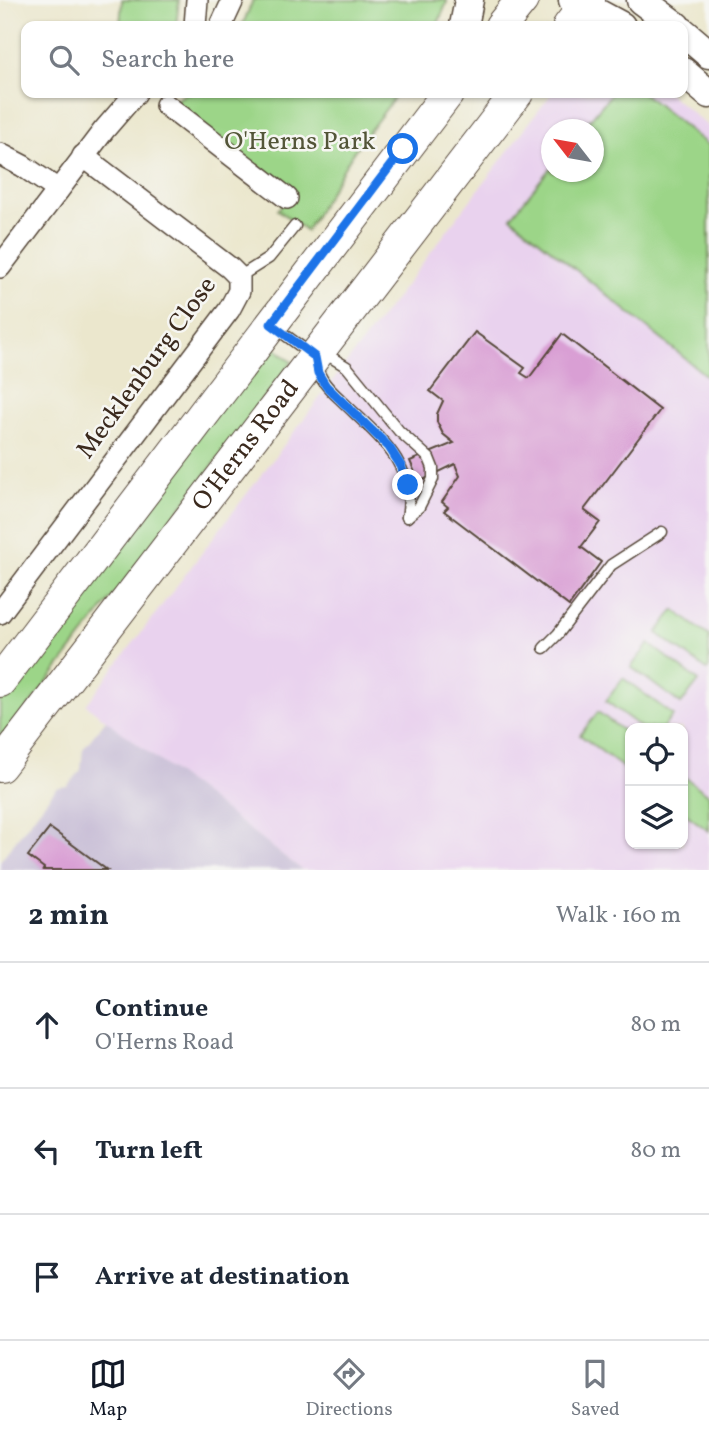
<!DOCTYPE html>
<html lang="en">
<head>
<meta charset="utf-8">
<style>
	body { margin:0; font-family:Vollkorn,serif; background:#f2f2f3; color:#1f2937 }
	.controls { position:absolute; right:21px; bottom:21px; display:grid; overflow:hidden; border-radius:14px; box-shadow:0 2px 5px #0004 }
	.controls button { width:63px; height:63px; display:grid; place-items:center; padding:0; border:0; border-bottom:2px solid #e0e1e3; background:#fff; color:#1f2937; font:35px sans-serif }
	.compass { position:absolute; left:541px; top:119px; width:63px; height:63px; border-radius:50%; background:#fff; box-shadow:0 2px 5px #0004; rotate:301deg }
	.stop { position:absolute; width:21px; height:21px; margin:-16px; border:5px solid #1a73e8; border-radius:50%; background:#fff }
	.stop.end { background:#1a73e8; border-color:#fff; box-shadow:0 2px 7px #0008 }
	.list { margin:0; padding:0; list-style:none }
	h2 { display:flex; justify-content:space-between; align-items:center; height:91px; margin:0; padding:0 28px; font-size:30px }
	h2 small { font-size:23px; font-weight:400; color:#747a83 }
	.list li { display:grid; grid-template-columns:46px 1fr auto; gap:21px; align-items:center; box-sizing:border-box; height:126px; padding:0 28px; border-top:2px solid #e0e1e3 }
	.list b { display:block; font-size:26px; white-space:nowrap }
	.list p { margin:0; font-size:23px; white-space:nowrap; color:#747a83 }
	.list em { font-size:23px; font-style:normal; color:#747a83 }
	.icon { flex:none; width:38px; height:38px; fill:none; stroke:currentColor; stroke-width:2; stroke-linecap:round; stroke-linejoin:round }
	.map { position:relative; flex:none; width:709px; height:870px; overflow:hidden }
	.search { position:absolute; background:#fff; box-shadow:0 2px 5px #0004; left:21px; right:21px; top:21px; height:77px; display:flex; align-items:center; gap:18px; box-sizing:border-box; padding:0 24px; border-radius:14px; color:#747a83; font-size:26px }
	.sheet { height:469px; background:#fff }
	nav { display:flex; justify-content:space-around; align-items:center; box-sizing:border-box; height:98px; border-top:2px solid #e0e1e3; background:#fff; font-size:19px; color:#747a83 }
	nav a { display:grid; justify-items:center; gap:4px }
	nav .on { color:#111827 }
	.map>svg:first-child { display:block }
	.built { fill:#e9d2ee; fill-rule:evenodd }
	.industrial { fill:#c9bfd7 }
	.green { fill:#9cd588; stroke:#6c8053; stroke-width:2 }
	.building { fill:#d99fd4 }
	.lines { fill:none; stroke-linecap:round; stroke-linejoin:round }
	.lane-casing { stroke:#554638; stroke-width:13 }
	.street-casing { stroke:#554638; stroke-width:24 }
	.secondary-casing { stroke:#554638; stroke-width:31 }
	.primary-casing { stroke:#554638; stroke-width:34 }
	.lane { stroke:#fff; stroke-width:10 }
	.street { stroke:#fff; stroke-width:21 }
	.secondary { stroke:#fff; stroke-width:28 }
	.primary { stroke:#fff; stroke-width:32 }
	.route { stroke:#1a73e8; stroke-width:9 }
	.labels { text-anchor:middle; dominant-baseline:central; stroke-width:5; stroke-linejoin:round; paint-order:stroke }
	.park-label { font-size:26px; fill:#535538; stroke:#f6f6f2 }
	.street-label { font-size:26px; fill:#3b2a1e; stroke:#f6f6f2 }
</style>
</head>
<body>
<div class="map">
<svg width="709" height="870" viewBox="0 0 709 870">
	<rect width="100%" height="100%" fill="#f6f6f2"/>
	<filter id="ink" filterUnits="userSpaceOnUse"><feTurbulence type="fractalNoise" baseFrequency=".0143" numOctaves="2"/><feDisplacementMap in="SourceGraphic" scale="14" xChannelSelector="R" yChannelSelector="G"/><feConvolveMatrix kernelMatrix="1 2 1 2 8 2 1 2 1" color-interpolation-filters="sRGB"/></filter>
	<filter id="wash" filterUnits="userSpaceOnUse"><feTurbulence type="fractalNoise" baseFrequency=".00686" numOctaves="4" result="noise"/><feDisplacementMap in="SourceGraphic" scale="28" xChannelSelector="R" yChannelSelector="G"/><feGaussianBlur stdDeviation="1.57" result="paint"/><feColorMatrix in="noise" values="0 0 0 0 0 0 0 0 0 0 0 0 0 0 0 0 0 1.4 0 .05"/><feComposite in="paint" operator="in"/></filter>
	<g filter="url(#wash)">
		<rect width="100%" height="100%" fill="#ebe7cd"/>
		<path class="built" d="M552,93H668L709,127V870H302L86,705ZM552,130H594V172H552ZM630,728H683V844H630Z"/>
		<path class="industrial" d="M106,720L302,870H0V861L56,788L67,786L81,770L83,749Z"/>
		<g class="green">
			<path d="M122,0H179L176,26H120Z"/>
			<path d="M253,0H446L447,2L437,26H242Z"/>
			<path d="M187,93H398L354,151L306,231L278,210L289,196L170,104Z"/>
			<path d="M612,93H643L709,146V378L511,217L551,167L552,172H594V130L582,129Z"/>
			<path d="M270,344L292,362L0,744V687Z"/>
			<path d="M674,610L709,636V667L707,670L657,633Z"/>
			<path d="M649,644L699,681L681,704L631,667Z"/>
			<path d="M623,678L673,715L663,728H642L606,701Z"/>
			<path d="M598,712L630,736V773L580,735Z"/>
			<path d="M683,776L709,795V831L683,812Z"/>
		</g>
		<g id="blocks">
			<g class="building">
				<path d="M475,332L525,368L521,373L529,378L562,334L660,410L584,510L600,522L581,547L601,562L569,606L444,511L448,507L442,502L460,476L455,464L419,482L410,461L454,443L443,434L437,422V414L443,401L430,391Z"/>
				<path d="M50,828L107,870H43L44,868L28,856Z"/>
			</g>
		</g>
	</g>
	<g filter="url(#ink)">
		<use href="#blocks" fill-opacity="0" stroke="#554638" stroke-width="2"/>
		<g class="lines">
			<g class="lane-casing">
				<g id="lane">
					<path d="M239,277L269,258L295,226"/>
					<path d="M273,326L315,357L329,356L347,367L399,431L429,458L433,468V479L419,507L407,517"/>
					<path d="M316,363C319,379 328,388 340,399C374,433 418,463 407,517"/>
					<path d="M544,648L558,634L611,565L662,532"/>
				</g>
			</g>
			<g class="street-casing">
				<g id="street">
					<path d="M195,26L197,0"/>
					<path d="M221,26L233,0"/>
					<path d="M166,105L287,198"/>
					<path d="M0,154L23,166L58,190"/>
					<path d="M0,267L104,130L136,93"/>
					<path d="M0,613L229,310L239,291V277L230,268L83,156"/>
				</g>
			</g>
			<g class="secondary-casing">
				<g id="secondary">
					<path d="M573,0L621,26"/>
					<path d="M641,0L676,26"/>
					<path d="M464,26L469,0"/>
					<path d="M683,32L709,54"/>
					<path d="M683,72L709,94"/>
				</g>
			</g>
			<g class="primary-casing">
				<g id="primary">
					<path d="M501,26L522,0"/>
					<path d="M569,26L589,0"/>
					<path d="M0,681L448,93"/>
					<path id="s1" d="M0,766L517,93"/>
				</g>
			</g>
			<use href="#lane" class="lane"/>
			<use href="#street" class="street"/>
			<use href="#secondary" class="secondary"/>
			<use href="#primary" class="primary"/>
		</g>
	</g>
	<g class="lines" filter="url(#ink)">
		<path class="route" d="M403,149L271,324L315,357L318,373L326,386L389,447L401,466L408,485"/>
	</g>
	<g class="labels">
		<g class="park-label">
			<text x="300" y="142">O'Herns Park</text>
		</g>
		<g class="street-label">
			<text transform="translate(147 368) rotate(-54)">Mecklenburg Close</text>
			<text stroke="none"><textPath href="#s1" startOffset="404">O'Herns Road</textPath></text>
		</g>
	</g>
</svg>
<div class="controls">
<button><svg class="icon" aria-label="locate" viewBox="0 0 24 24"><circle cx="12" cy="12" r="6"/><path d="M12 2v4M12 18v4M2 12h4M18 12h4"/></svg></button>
<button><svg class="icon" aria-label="layers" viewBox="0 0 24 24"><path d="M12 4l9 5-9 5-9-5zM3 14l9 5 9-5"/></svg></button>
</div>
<svg class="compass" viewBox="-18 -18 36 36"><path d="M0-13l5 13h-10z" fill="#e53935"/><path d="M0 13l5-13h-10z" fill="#747a83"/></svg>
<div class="stop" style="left:403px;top:149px"></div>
<div class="stop end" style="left:408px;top:485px"></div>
<div class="search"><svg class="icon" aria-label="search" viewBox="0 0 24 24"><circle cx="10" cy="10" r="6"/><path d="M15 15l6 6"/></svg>Search here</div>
</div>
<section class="sheet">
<h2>2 min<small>Walk · 160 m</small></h2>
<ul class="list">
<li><svg class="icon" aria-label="ahead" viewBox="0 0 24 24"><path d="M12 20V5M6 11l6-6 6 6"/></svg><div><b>Continue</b><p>O'Herns Road</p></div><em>80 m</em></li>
<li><svg class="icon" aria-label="left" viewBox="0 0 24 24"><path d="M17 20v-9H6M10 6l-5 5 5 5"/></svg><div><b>Turn left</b></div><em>80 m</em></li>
<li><svg class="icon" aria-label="arrive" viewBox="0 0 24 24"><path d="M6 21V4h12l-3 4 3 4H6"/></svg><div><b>Arrive at destination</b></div></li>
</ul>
</section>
<nav>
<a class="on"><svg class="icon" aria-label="map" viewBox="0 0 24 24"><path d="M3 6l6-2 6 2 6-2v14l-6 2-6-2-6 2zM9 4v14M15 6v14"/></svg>Map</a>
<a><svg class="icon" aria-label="directions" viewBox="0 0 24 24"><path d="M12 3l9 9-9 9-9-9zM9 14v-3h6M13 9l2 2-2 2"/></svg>Directions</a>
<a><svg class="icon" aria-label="saved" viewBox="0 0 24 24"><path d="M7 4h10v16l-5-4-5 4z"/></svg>Saved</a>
</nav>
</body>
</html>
